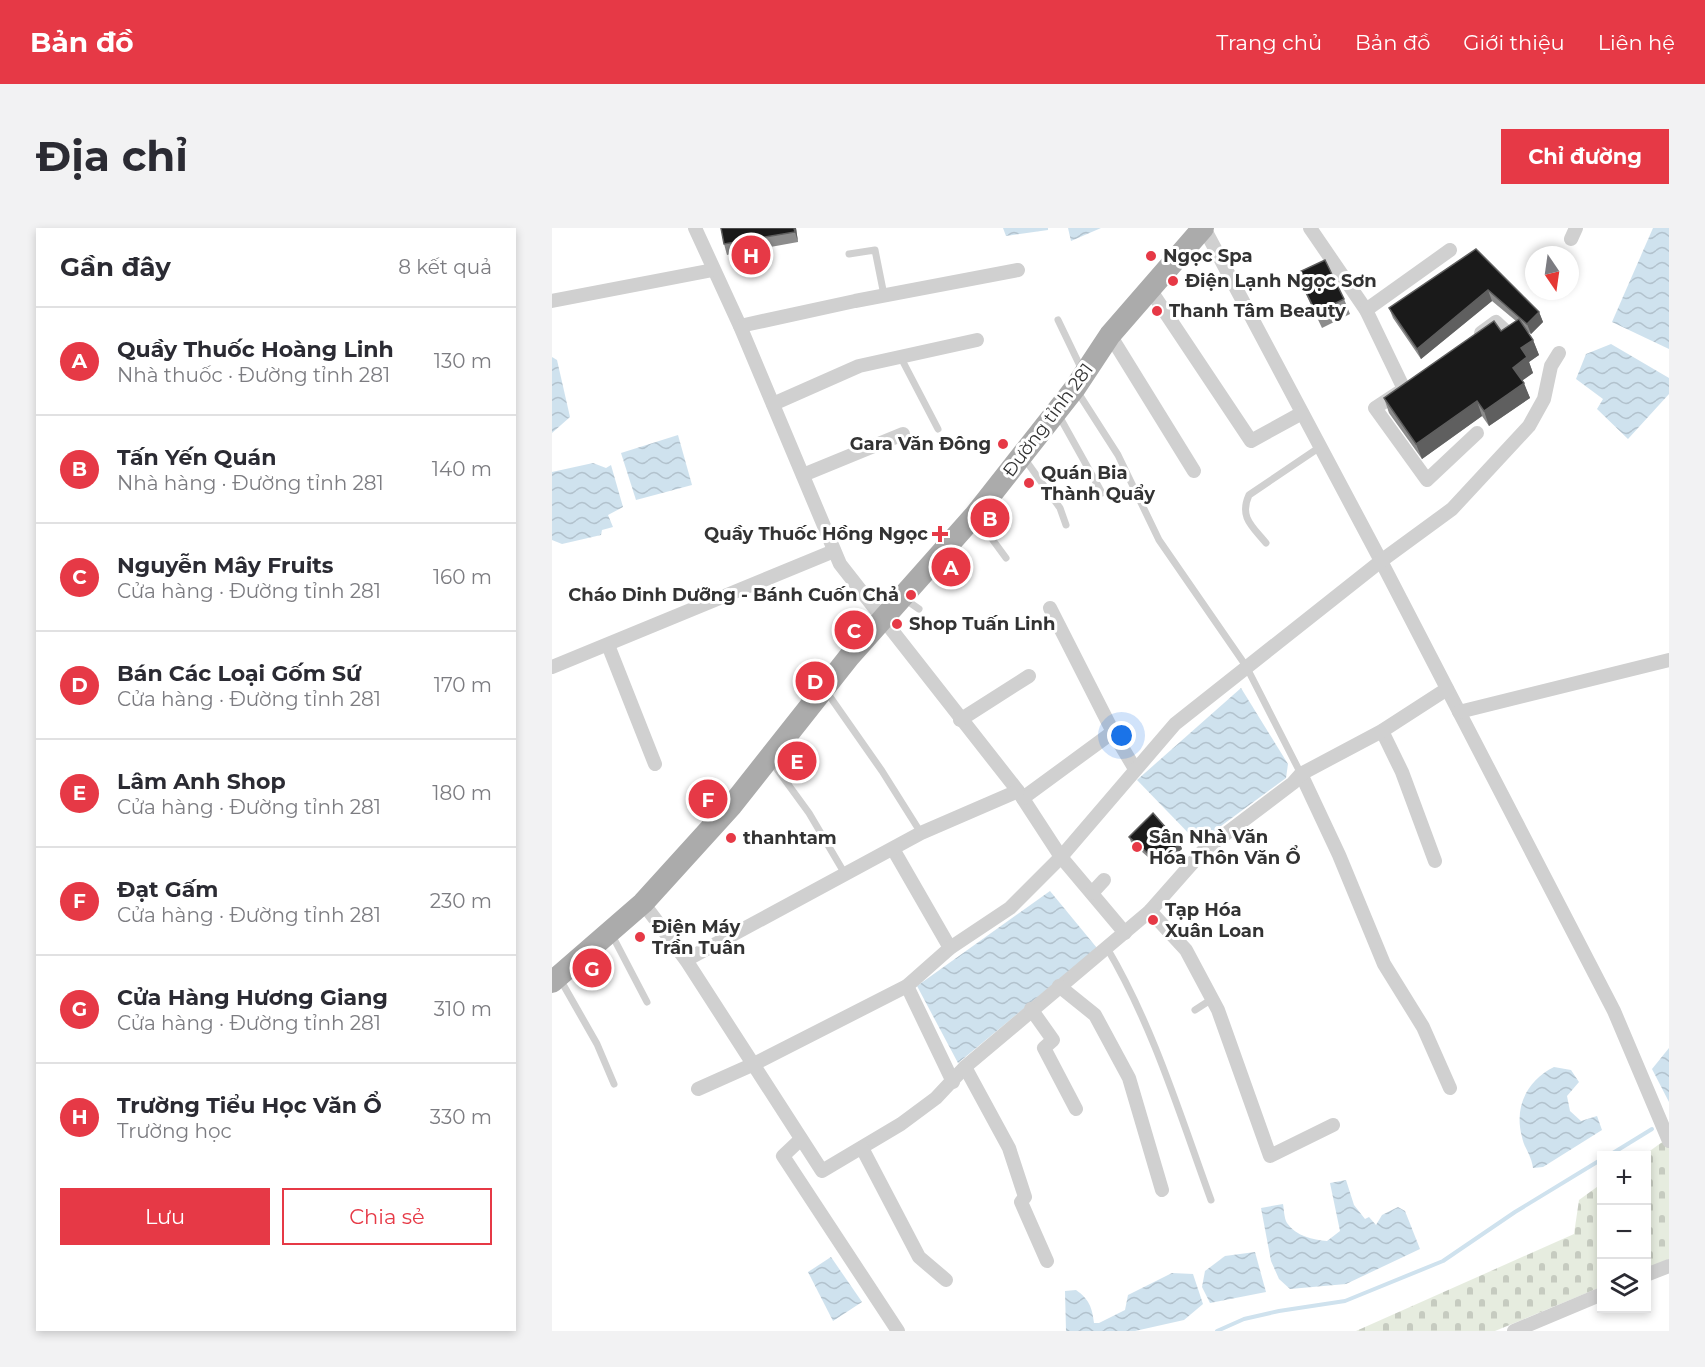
<!DOCTYPE html>
<html lang="vi">
<head>
<meta charset="utf-8">
<style>
	body { margin:0; font-family:Montserrat,sans-serif; background:#f2f2f3; color:#2b2b33 }
	.controls { position:absolute; right:18px; bottom:18px; display:grid; overflow:hidden; border-radius:0px; box-shadow:0 3px 9px #0003 }
	.controls button { width:54px; height:54px; display:grid; place-items:center; padding:0; border:0; border-bottom:2px solid #e1e1e2; background:#fff; color:#2b2b33; font:30px sans-serif }
	.compass { position:absolute; left:973px; top:18px; width:54px; height:54px; border-radius:50%; background:#fff; box-shadow:0 3px 9px #0003; rotate:167deg }
	.you { position:absolute; left:570px; top:508px; width:21px; height:21px; margin:-15px; border:4px solid #fff; border-radius:50%; background:#1a73e8; box-shadow:0 0 0 9px #1a73e833 }
	.badge { display:grid; place-items:center; width:39px; height:39px; border-radius:50%; background:#e63946; color:#fff; font-size:20px; font-weight:700 }
	.pin { position:absolute; translate:-50% -50%; border:3px solid #fff; box-shadow:0 2px 6px #0006 }
	.list { margin:0; padding:0; list-style:none }
	h2 { display:flex; justify-content:space-between; align-items:center; height:78px; margin:0; padding:0 24px; font-size:26px }
	h2 small { font-size:20px; font-weight:400; color:#7c7c81 }
	.list li { display:grid; grid-template-columns:39px 1fr auto; gap:18px; align-items:center; box-sizing:border-box; height:108px; padding:0 24px; border-top:2px solid #e1e1e2 }
	.list b { display:block; font-size:22px; white-space:nowrap }
	.list p { margin:0; font-size:20px; white-space:nowrap; color:#7c7c81 }
	.list em { font-size:20px; font-style:normal; color:#7c7c81 }
	.actions { display:flex; gap:12px; padding:18px 24px }
	.actions a { flex:1; padding:14px 0; border:2px solid #e63946; border-radius:0px; text-align:center; font-size:21px; color:#e63946 }
	.actions .main { background:#e63946; color:#fff }
	.icon { flex:none; width:33px; height:33px; fill:none; stroke:currentColor; stroke-width:2; stroke-linecap:round; stroke-linejoin:round }
	.map { position:relative; flex:none; width:1117px; height:1103px; overflow:hidden; border-radius:0px }
	header { display:flex; align-items:center; gap:36px; box-sizing:border-box; height:84px; padding:0 30px; background:#e63946; color:#fff }
	header strong { font-size:28px }
	nav { display:flex; gap:33px; margin-inline-start:auto; font-size:21px }
	.intro { display:flex; align-items:center; justify-content:space-between; box-sizing:border-box; height:144px; padding:0 36px }
	h1 { margin:0; font-size:42px }
	.button { padding:15px 27px; border-radius:0px; background:#e63946; color:#fff; font-size:21px; font-weight:700 }
	main { display:flex; gap:36px; padding:0 36px }
	aside { flex:1; background:#fff; border-radius:0px; box-shadow:0 3px 9px #0003 }
	.map>svg:first-child { display:block }
	.cemetery { fill:url(#cemetery-stones) }
	.water { fill:url(#water-waves) }
	.lines { fill:none; stroke-linecap:round; stroke-linejoin:round }
	.stream { stroke:#cfe2ee; stroke-width:4 }
	.lane { stroke:#d0d0d0; stroke-width:7 }
	.street { stroke:#d0d0d0; stroke-width:14 }
	.primary { stroke:#ababab; stroke-width:22 }
	.wall { fill:#8c8c8c }
	.shaded-wall { fill:#5f5f5f }
	.building { fill:#1a1a1a; stroke:#5f5f5f; stroke-width:1.5 }
	.poi-dot { fill:#e63946; stroke:#fff; stroke-width:2 }
	.labels { text-anchor:middle; dominant-baseline:central; stroke-width:6; stroke-linejoin:round; paint-order:stroke }
	.poi-label { font-size:18px; font-weight:bold; fill:#333; stroke:#fff; text-anchor:start }
	.street-label { font-size:18px; fill:#333; stroke:#fff }
</style>
</head>
<body>
<header>
<strong>Bản đồ</strong>
<nav><a>Trang chủ</a><a>Bản đồ</a><a>Giới thiệu</a><a>Liên hệ</a></nav>
</header>
<div class="intro"><h1>Địa chỉ</h1><a class="button">Chỉ đường</a></div>
<main>
<aside>
<h2>Gần đây<small>8 kết quả</small></h2>
<ul class="list">
<li><span class="badge">A</span><div><b>Quầy Thuốc Hoàng Linh</b><p>Nhà thuốc · Đường tỉnh 281</p></div><em>130 m</em></li>
<li><span class="badge">B</span><div><b>Tấn Yến Quán</b><p>Nhà hàng · Đường tỉnh 281</p></div><em>140 m</em></li>
<li><span class="badge">C</span><div><b>Nguyễn Mây Fruits</b><p>Cửa hàng · Đường tỉnh 281</p></div><em>160 m</em></li>
<li><span class="badge">D</span><div><b>Bán Các Loại Gốm Sứ</b><p>Cửa hàng · Đường tỉnh 281</p></div><em>170 m</em></li>
<li><span class="badge">E</span><div><b>Lâm Anh Shop</b><p>Cửa hàng · Đường tỉnh 281</p></div><em>180 m</em></li>
<li><span class="badge">F</span><div><b>Đạt Gấm</b><p>Cửa hàng · Đường tỉnh 281</p></div><em>230 m</em></li>
<li><span class="badge">G</span><div><b>Cửa Hàng Hương Giang</b><p>Cửa hàng · Đường tỉnh 281</p></div><em>310 m</em></li>
<li><span class="badge">H</span><div><b>Trường Tiểu Học Văn Ổ</b><p>Trường học</p></div><em>330 m</em></li>
</ul>
<div class="actions"><a class="main">Lưu</a><a>Chia sẻ</a></div>
</aside>
<div class="map">
<svg width="1117" height="1103" viewBox="0 0 1117 1103">
	<defs>
		<pattern id="cemetery-stones" width="16" height="16" patternUnits="userSpaceOnUse" patternTransform="scale(1.5)"><rect width="16" height="16" fill="#e6ecdf"/><path d="M2 7V4a2 2 0 0 1 4 0v3zM10 15v-3a2 2 0 0 1 4 0v3z" fill="#c6cbc0"/></pattern>
		<pattern id="water-waves" width="16" height="10" patternUnits="userSpaceOnUse" patternTransform="scale(1.5)"><rect width="16" height="10" fill="#cfe2ee"/><path d="M0 5q4-4 8 0t8 0" fill="none" stroke="#b2c2cd"/></pattern>
	</defs>
	<rect width="100%" height="100%" fill="#fff"/>
	<g class="cemetery">
		<path d="M1117,909V1031L1095,1040L1094,928H1091Z"/>
		<path d="M1049,956V1059L943,1103H804L1022,1006L1027,972Z"/>
	</g>
	<g class="water">
		<path d="M451,0H496V2L454,8Z"/>
		<path d="M516,0H549L519,13Z"/>
		<path d="M1101,0H1117V121L1060,94Z"/>
		<path d="M1059,116L1117,150V166L1076,211L1045,181L1051,171L1024,151L1034,126Z"/>
		<path d="M0,129L5,132L18,189L0,205Z"/>
		<path d="M126,207L140,257L84,272L69,225Z"/>
		<path d="M41,235L54,240L59,237L71,279L56,287L61,299L50,302L49,307L10,316L0,312V244Z"/>
		<path d="M689,460L736,536L734,550L646,615L585,552Z"/>
		<path d="M498,663L545,720L406,835L365,758Z"/>
		<path d="M1117,820V874L1100,841Z"/>
		<path d="M1002,839L1019,842L1027,854L1015,868L1018,883L1029,893L1045,888L1050,902L991,939L981,940C979,926 972,920 970,909C962,880 974,853 1002,839Z"/>
		<path d="M794,952L802,977L813,991L817,989L824,997L830,987L846,979L853,983L868,1021L794,1056L738,1061L727,1051L719,1033L709,980L731,976C732,981 732,990 735,995C744,1008 761,1012 775,1013L788,1003L778,955Z"/>
		<path d="M703,1024L714,1064L658,1075L650,1059L653,1043L673,1028Z"/>
		<path d="M279,1029L310,1074L281,1093L256,1044Z"/>
		<path d="M620,1045L641,1046L651,1076L632,1092L583,1103H514L513,1063L524,1062C537,1071 540,1079 542,1095H547L573,1082L576,1067Z"/>
	</g>
	<g class="lines">
		<g class="stream">
			<path d="M1056,928L1100,901"/>
			<path d="M665,1103L692,1091L727,1083L793,1073L891,1033L963,984L1050,931"/>
		</g>
		<g class="lane">
			<path d="M297,26L323,22L332,67"/>
			<path d="M506,92L530,142"/>
			<path d="M348,128L386,201"/>
			<path d="M525,163L566,227L607,312L694,438L749,546"/>
			<path d="M506,186L550,265"/>
			<path d="M472,230L508,280L514,297"/>
			<path d="M424,289L454,330"/>
			<path d="M714,315C700,298 687,289 697,267L768,219"/>
			<path d="M354,372L367,381"/>
			<path d="M274,463L330,543L369,605"/>
			<path d="M219,533L257,585L293,646"/>
			<path d="M60,707L95,774"/>
			<path d="M555,720C601,798 628,887 659,972"/>
			<path d="M8,751L45,816L62,856"/>
			<path d="M643,782L660,771"/>
		</g>
		<g class="street">
			<path d="M143,0L188,98L288,336L466,563L509,629L573,705"/>
			<path d="M652,0L829,333L1062,783L1117,913"/>
			<path d="M758,0L814,82L852,161L823,180L875,252L925,205"/>
			<path d="M1019,11L1024,0"/>
			<path d="M597,60L699,213L750,185"/>
			<path d="M0,73L161,42"/>
			<path d="M814,82L898,22"/>
			<path d="M188,98L303,73L466,42"/>
			<path d="M929,105L944,94L959,108"/>
			<path d="M558,107L642,243"/>
			<path d="M221,176L307,138L425,112"/>
			<path d="M251,247L351,206"/>
			<path d="M498,380L561,504L583,541"/>
			<path d="M56,417L103,536"/>
			<path d="M0,439L282,323"/>
			<path d="M907,484L1117,432"/>
			<path d="M408,492L477,448"/>
			<path d="M830,503L850,544L883,633"/>
			<path d="M749,546L787,627L832,736L871,799L898,860"/>
			<path d="M471,570L561,504"/>
			<path d="M341,621L398,720"/>
			<path d="M540,665L552,652"/>
			<path d="M91,675L134,732L270,943L349,896L384,870L413,839L598,683L651,623L741,555L749,546L830,503L895,461"/>
			<path d="M598,683L634,722L666,782L718,928L781,897"/>
			<path d="M134,732L369,605L466,563"/>
			<path d="M355,758L401,854"/>
			<path d="M507,758L543,787L577,850L610,962"/>
			<path d="M479,781L501,812L492,820L524,881"/>
			<path d="M413,839L457,920L473,969L469,974L495,1033"/>
			<path d="M146,861L202,836L355,758L398,720L458,680L509,629L623,496L829,333L900,281L977,198L992,171L999,138L1007,125"/>
			<path d="M249,911L231,928L346,1103"/>
			<path d="M310,920L367,1029L394,1052"/>
			<path d="M1094,1047L1117,1038"/>
			<path d="M962,1103L1050,1066"/>
		</g>
		<path class="primary" d="M0,754L91,675L180,577L297,429L423,287L523,160L558,107L651,0"/>
	</g>
	<g class="wall">
		<path d="M244,0L246,14L175,27L172,16Z"/>
		<path d="M924,21L987,84L991,94L979,106L975,103L981,112L987,127L977,134L981,145L970,152L978,170L937,198L930,188L870,231L837,185L832,170L949,103L964,93L940,73L869,131L841,90L837,80Z"/>
		<path d="M745,45L792,71L798,86L770,100L751,60Z"/>
		<path d="M577,609L628,616L630,621L607,639L579,614Z"/>
	</g>
	<g class="shaded-wall">
		<path d="M242,0H244L246,14L243,4Z"/>
		<path d="M936,62L940,73L869,131L865,121Z"/>
		<path d="M987,84L991,94L979,106L975,96Z"/>
		<path d="M981,112L987,127L977,134L981,145L967,155L961,140L969,120Z"/>
		<path d="M972,155L978,170L937,198L932,183Z"/>
		<path d="M925,173L930,188L870,231L864,216Z"/>
		<path d="M628,616L630,621L607,639L605,633Z"/>
	</g>
	<g class="building">
		<path d="M169,0H242L243,4L172,16Z"/>
		<path d="M924,21L987,84L975,96L936,62L865,121L837,80Z"/>
		<path d="M773,32L792,71L764,85L745,45Z"/>
		<path d="M967,91L981,112L969,120L975,129L961,140L972,155L932,183L925,173L864,216L832,170L942,93L949,103Z"/>
		<path d="M601,585L628,616L605,633L577,609Z"/>
	</g>
	<g class="poi-dot">
		<circle cx="599" cy="28" r="6"/>
		<circle cx="621" cy="53" r="6"/>
		<circle cx="605" cy="83" r="6"/>
		<circle cx="451" cy="216" r="6"/>
		<circle cx="477" cy="255" r="6"/>
		<path d="M385 297h6v6h6v6h-6v6h-6v-6h-6v-6h6z"/>
		<circle cx="359" cy="367" r="6"/>
		<circle cx="345" cy="396" r="6"/>
		<circle cx="179" cy="610" r="6"/>
		<circle cx="585" cy="619" r="6"/>
		<circle cx="601" cy="692" r="6"/>
		<circle cx="88" cy="709" r="6"/>
	</g>
	<g class="labels">
		<g class="poi-label">
			<text x="611" y="28">Ngọc Spa</text>
			<text x="633" y="53">Điện Lạnh Ngọc Sơn</text>
			<text x="617" y="83">Thanh Tâm Beauty</text>
			<text x="439" y="216" text-anchor="end">Gara Văn Đông</text>
			<text x="489" y="245">Quán Bia<tspan x="489" dy="21">Thành Quẩy</tspan></text>
			<text x="376" y="306" text-anchor="end">Quầy Thuốc Hồng Ngọc</text>
			<text x="347" y="367" text-anchor="end">Cháo Dinh Dưỡng - Bánh Cuốn Chả</text>
			<text x="357" y="396">Shop Tuấn Linh</text>
			<text x="597" y="609">Sân Nhà Văn<tspan x="597" dy="21">Hóa Thôn Văn Ổ</tspan></text>
			<text x="191" y="610">thanhtam</text>
			<text x="613" y="682">Tạp Hóa<tspan x="613" dy="21">Xuân Loan</tspan></text>
			<text x="100" y="699">Điện Máy<tspan x="100" dy="21">Trần Tuân</tspan></text>
		</g>
		<g class="street-label">
			<text transform="translate(496 192) rotate(-53)">Đường tỉnh 281</text>
		</g>
	</g>
</svg>
<div class="controls">
<button>+</button>
<button>−</button>
<button><svg class="icon" aria-label="layers" viewBox="0 0 24 24"><path d="M12 4l9 5-9 5-9-5zM3 14l9 5 9-5"/></svg></button>
</div>
<svg class="compass" viewBox="-18 -18 36 36"><path d="M0-13l5 13h-10z" fill="#e53935"/><path d="M0 13l5-13h-10z" fill="#7c7c81"/></svg>
<div class="you"></div>
<div class="pin badge" style="left:399px;top:339px">A</div>
<div class="pin badge" style="left:438px;top:290px">B</div>
<div class="pin badge" style="left:302px;top:402px">C</div>
<div class="pin badge" style="left:263px;top:453px">D</div>
<div class="pin badge" style="left:245px;top:533px">E</div>
<div class="pin badge" style="left:156px;top:571px">F</div>
<div class="pin badge" style="left:40px;top:740px">G</div>
<div class="pin badge" style="left:199px;top:27px">H</div>
</div>
</main>
</body>
</html>
